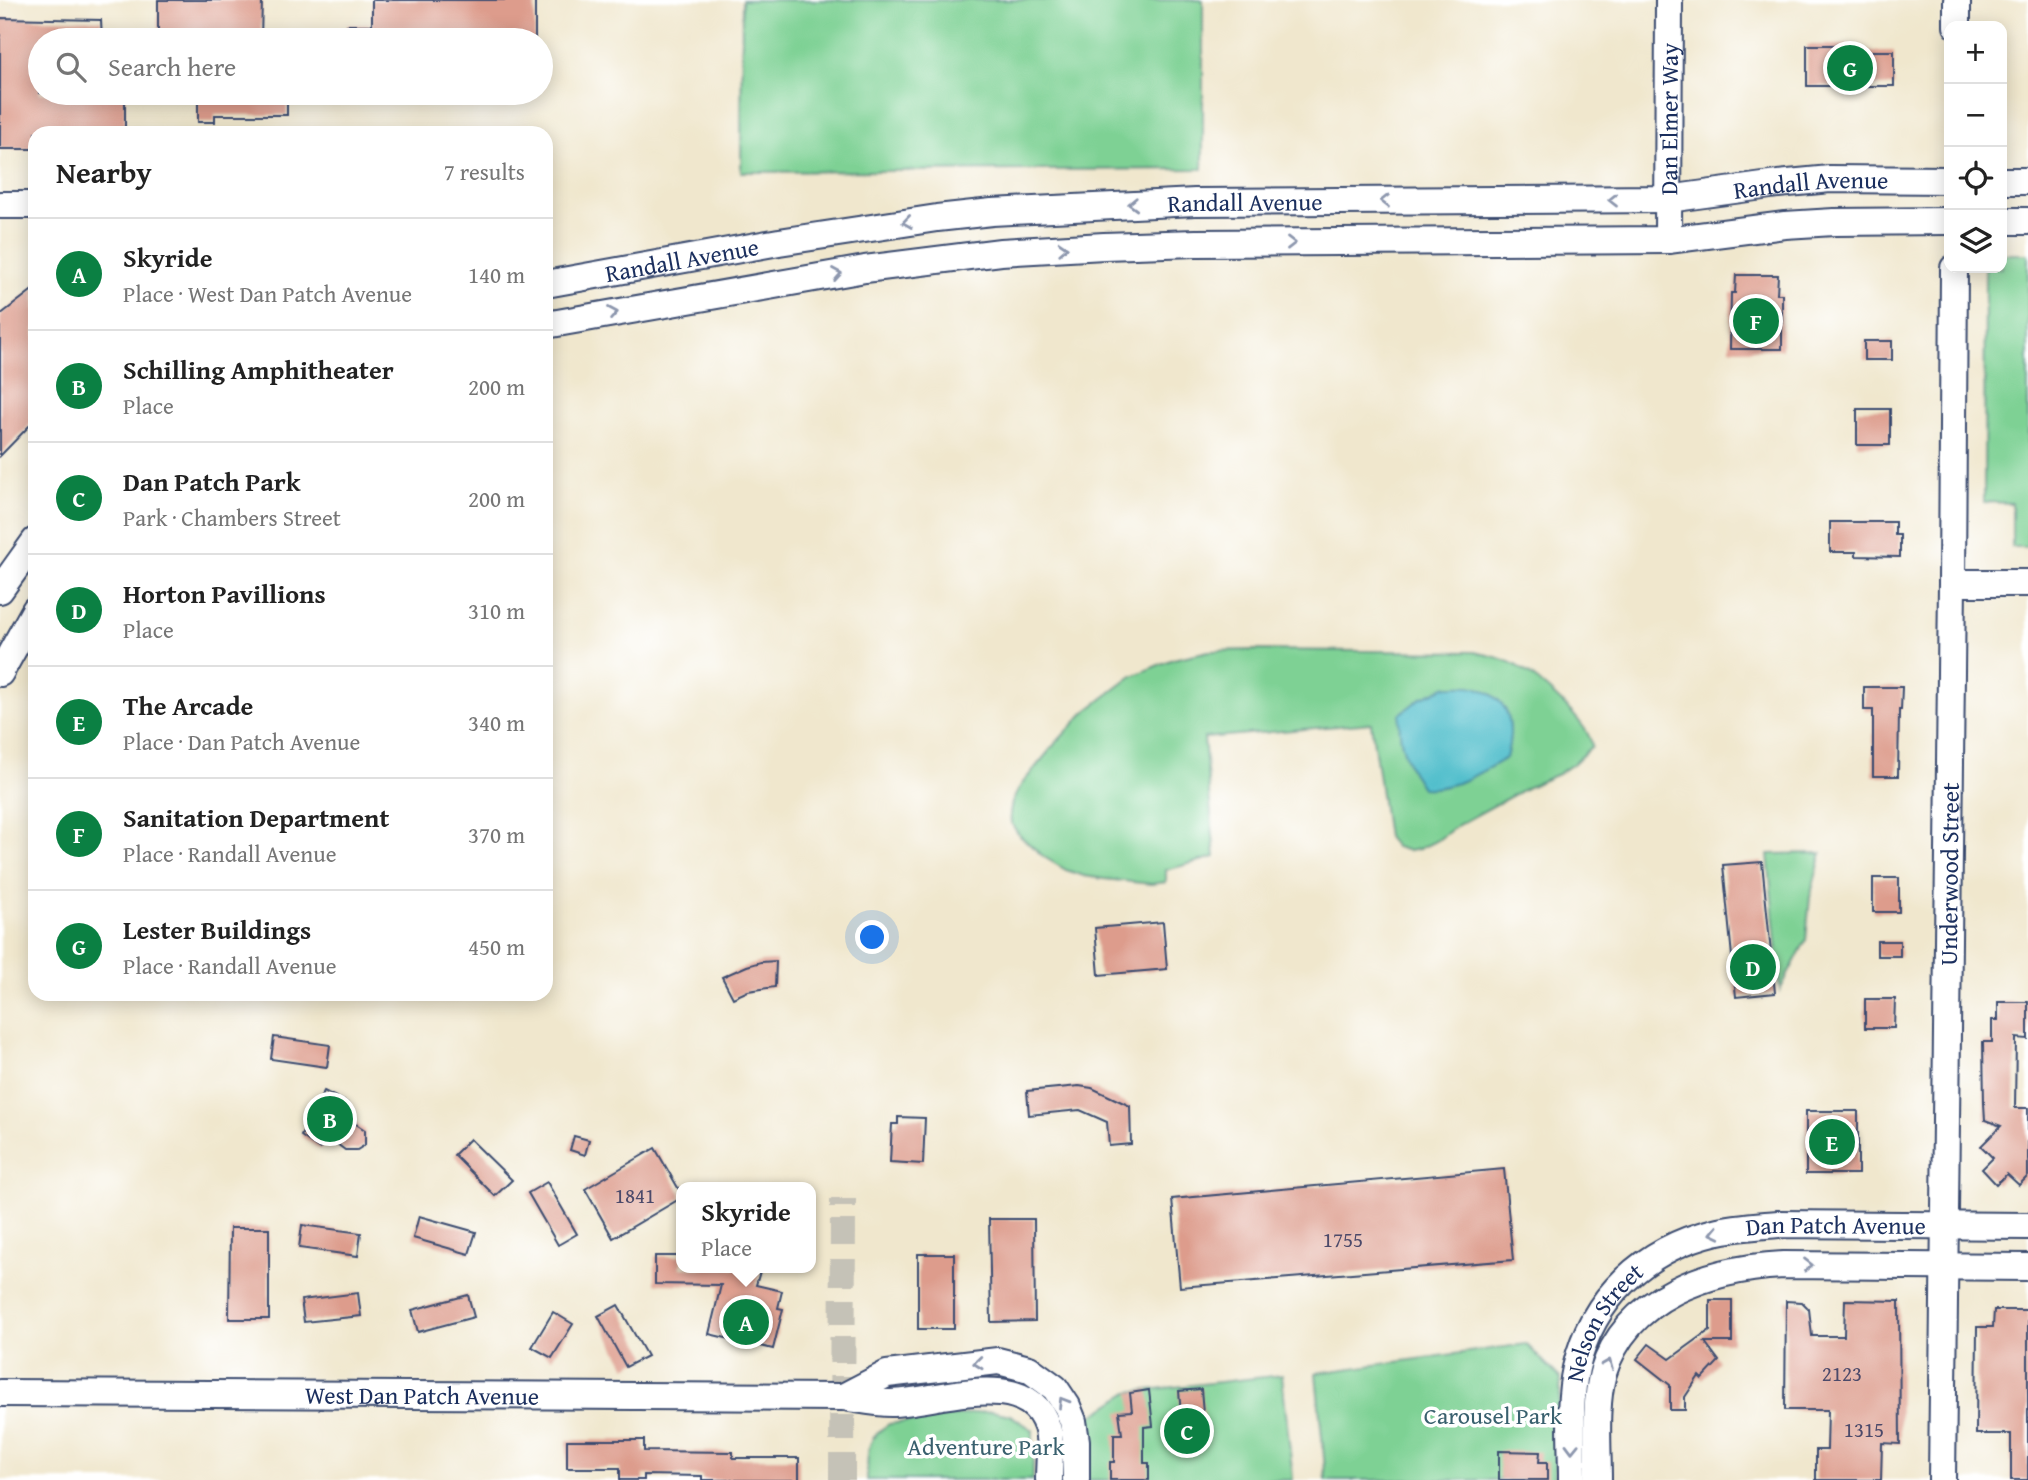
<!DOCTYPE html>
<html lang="en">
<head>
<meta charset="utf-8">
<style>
	body { margin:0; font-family:"Gentium Book Plus",serif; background:#f6f6f6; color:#222 }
	.controls { position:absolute; right:21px; top:21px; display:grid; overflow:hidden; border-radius:14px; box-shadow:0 4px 18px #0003 }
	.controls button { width:63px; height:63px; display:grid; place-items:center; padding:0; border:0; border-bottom:2px solid #e0e0e0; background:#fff; color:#222; font:35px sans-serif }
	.you { position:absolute; left:873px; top:938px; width:24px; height:24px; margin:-18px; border:5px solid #fff; border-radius:50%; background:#1a73e8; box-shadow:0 0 0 10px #1a73e833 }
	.badge { display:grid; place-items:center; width:46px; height:46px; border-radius:50%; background:#0b8043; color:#fff; font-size:23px; font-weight:700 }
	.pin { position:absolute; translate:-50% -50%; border:4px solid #fff; box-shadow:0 2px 7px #0006 }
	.popup { position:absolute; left:676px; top:1182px; width:140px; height:91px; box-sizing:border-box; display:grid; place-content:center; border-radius:14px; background:#fff; filter:drop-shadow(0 2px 5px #0005); font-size:23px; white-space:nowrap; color:#767676 }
	.popup b { font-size:26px; color:#222 }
	.popup::after { content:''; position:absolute; left:50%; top:100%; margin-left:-14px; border:14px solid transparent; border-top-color:#fff }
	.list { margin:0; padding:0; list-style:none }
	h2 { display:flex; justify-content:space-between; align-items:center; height:91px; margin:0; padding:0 28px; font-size:30px }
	h2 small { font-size:23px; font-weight:400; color:#767676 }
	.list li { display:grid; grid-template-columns:46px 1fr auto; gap:21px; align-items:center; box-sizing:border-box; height:112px; padding:0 28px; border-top:2px solid #e0e0e0 }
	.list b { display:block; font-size:26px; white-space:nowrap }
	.list p { margin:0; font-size:23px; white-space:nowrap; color:#767676 }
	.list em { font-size:23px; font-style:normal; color:#767676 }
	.icon { flex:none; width:38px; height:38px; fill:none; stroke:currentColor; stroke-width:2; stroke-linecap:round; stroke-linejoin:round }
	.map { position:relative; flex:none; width:2028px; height:1480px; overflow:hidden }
	.search { position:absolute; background:#fff; box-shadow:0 4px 18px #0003; left:28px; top:28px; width:525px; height:77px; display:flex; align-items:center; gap:18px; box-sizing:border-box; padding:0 24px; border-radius:38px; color:#767676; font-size:26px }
	.panel { position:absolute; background:#fff; box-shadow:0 4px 18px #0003; left:28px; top:126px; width:525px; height:875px; border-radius:21px }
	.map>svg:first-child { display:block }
	.green { fill:#7ed194; stroke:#4c8079; stroke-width:2 }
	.water { fill:#52bfcc; stroke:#367795; stroke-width:2 }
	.building { fill:#dd9c8c }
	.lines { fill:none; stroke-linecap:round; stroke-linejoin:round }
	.minor-tunnel { stroke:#c5c2b7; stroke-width:26; stroke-dasharray:26 13; stroke-linecap:butt }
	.minor-casing { stroke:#3b4b6f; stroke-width:30 }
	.minor { stroke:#fff; stroke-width:26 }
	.oneway { stroke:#8d97ae }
	.labels { text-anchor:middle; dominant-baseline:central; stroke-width:7; stroke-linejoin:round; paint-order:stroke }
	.number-label { font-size:21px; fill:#4c4a6a }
	.street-label { font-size:24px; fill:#1b2f5e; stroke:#fff }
	.park-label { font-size:24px; fill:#39606e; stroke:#fff }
</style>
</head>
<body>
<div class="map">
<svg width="2028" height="1480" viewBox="0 0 2028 1480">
	<rect width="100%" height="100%" fill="#fff"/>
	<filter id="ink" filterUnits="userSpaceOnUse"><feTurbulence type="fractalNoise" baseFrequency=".0143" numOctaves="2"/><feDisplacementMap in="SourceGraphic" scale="14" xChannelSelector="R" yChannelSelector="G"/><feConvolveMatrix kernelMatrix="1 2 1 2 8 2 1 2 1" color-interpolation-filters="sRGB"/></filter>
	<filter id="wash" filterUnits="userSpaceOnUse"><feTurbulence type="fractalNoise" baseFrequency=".00686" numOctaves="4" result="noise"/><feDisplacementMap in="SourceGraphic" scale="28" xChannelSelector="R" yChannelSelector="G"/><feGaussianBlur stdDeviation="1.57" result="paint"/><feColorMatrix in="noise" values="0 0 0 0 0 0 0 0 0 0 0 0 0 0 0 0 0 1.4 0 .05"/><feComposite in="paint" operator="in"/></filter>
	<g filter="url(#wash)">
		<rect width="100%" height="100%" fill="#f0e7cd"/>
		<g class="green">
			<path d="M742,0H1203V169L741,172Z"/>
			<path d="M2002,254H2028V547H2012V503L1984,502L1985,268H2002Z"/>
			<path d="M1255,650L1474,652C1489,655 1504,658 1517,666C1537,678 1590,723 1592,746L1573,764L1558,774L1528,787L1458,825L1438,840L1419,849L1409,851L1395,847L1387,837L1371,723L1204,738L1215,857L1166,870V882L1151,884L1104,879L1084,876L1066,870L1044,857L1019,835L1011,823L1010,812L1012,802L1021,785L1054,745L1085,712L1132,676L1173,659L1209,651Z"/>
			<path d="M1822,853L1810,897L1806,940L1780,990L1768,854Z"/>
			<path d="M1526,1344L1561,1379L1554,1480H1326L1316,1373Z"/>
			<path d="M1282,1375L1293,1480H1086L1084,1421L1129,1392Z"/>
			<path d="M992,1411L1010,1415L1033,1430V1480H867C868,1454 864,1439 889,1424Z"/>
		</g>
		<path class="water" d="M1447,686C1456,686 1467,685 1475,687C1511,698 1515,725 1506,758C1478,774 1455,790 1422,788C1407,766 1397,741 1400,714L1422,697Z"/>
		<g id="blocks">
			<g class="building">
				<path d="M158,0H262L261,40H158Z"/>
				<path d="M372,0H535V40H347V25H372Z"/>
				<path d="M0,18L101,20L102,40H40V93H125V133H35V149H0Z"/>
				<path d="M1807,45H1857V51H1894V86H1807Z"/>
				<path d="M198,93H287V115H215V122H198Z"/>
				<path d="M1736,275H1778L1777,294H1782V349H1730L1731,293H1735Z"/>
				<path d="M35,288V420L0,456V315Z"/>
				<rect x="1864" y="341" width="28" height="19"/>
				<rect x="1857" y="409" width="33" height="36"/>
				<path d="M1830,522H1895V535H1900V557L1856,556V552H1830Z"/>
				<path d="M1864,687H1902L1901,710H1899L1898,776H1873V710H1864Z"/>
				<path d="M1762,862L1775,993L1736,997L1723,865Z"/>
				<rect x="1873" y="878" width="26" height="34"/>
				<path d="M1163,922L1167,969L1099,975L1095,928Z"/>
				<rect x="1877" y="941" width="23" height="15"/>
				<path d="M776,961L775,987L748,991L733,998L722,977L747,966L761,962Z"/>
				<path d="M1865,999H1895L1894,1028H1865Z"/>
				<path d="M1998,1002H2028V1039L2016,1038L2015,1108H2028V1176L2019,1185L2007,1174L1996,1184L1982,1169L1993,1158L1981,1146L2001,1126L1985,1120L1984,1103L1983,1042H1992V1020H1998Z"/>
				<path d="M274,1037L330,1045L327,1067L271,1059Z"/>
				<path d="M1079,1086L1092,1088L1130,1106L1131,1144L1109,1146L1107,1122L1080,1110L1029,1115L1027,1091Z"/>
				<path d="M324,1091L347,1103L341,1114L365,1130V1145L357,1150H345L329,1138L320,1149L301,1136Z"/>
				<rect x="1806" y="1111" width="52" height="63"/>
				<path d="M898,1117L925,1118L923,1164L890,1162L892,1124H898Z"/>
				<path d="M574,1136L589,1140L585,1155L570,1150Z"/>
				<path d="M470,1139L512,1180L495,1196L454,1155Z"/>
				<path d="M655,1148L681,1193V1198L613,1238L585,1189Z"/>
				<path d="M1504,1169L1513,1260L1180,1287L1172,1199Z"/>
				<path d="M547,1182L577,1234L558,1245L528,1193Z"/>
				<path d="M419,1216L476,1232L469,1254L413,1238Z"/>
				<path d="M989,1219H1034L1035,1321L991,1322Z"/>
				<path d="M302,1225L361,1233L358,1256L299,1248Z"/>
				<path d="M230,1228H269V1319H229Z"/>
				<rect x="918" y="1254" width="36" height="75"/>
				<path d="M655,1256H681V1268H761L756,1285L782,1291L778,1308L783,1309L773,1349L709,1334L721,1285L655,1284Z"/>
				<path d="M358,1293L361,1316L304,1322L301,1300Z"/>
				<path d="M468,1295L474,1317L418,1332L412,1310Z"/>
				<path d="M1710,1300H1732V1342H1705L1719,1361L1702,1379L1699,1376L1685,1397V1410H1670V1385L1637,1359L1649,1344L1670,1359L1710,1330Z"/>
				<path d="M1845,1300L1899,1301L1900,1444L1882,1443L1881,1480H1816V1450H1827L1828,1410H1785L1786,1301L1802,1302L1809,1309L1812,1336H1844Z"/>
				<path d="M618,1305L647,1356L626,1367L598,1316Z"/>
				<path d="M1994,1310H2028V1480H2011V1434H1976L1977,1327H1993Z"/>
				<path d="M553,1312L573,1324L552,1358L532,1347Z"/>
				<path d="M1201,1389L1205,1436L1183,1437L1179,1391Z"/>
				<path d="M1149,1390L1153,1426L1144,1427V1463H1149V1480H1110V1462H1114V1434H1122L1119,1412L1132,1411L1130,1393Z"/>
				<path d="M567,1440H644V1451L733,1452V1458H799V1480H702V1476L644,1475V1480H620V1468H567Z"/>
				<path d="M1499,1451L1540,1452L1539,1462H1547V1480H1499Z"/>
			</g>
		</g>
	</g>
	<g filter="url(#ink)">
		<use href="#blocks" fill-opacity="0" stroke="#3b4b6f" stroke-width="2"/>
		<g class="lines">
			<path class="minor-tunnel" d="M842,1480L843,1199"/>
			<g class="minor-casing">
				<g id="minor">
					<path d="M1957,26V0"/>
					<path d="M2002,181H2028"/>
					<path d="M0,205H35"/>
					<path d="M2002,221H2028"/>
					<path id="s1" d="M1668,240L1669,0"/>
					<path id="s2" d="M546,284L779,242L937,218L992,212L1195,202L1668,199L1778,184L1830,179L1949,180"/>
					<path d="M546,325L865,269L1001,252L1104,246L1196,243L1668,240L1785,225L1834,222L1949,221"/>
					<path d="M1952,583H2028"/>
					<path d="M0,590L35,541"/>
					<path d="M0,673L35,610"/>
					<path id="s3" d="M0,1393L843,1397C858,1399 875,1403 891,1403C935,1403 1027,1365 1047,1427C1052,1443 1049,1463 1049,1480"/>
					<path d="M843,1397L887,1374L998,1361L1029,1369L1055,1388L1067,1406L1073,1421L1076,1441V1480"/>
					<path id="s4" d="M1572,1480C1572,1443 1568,1403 1576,1368C1592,1297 1645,1249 1714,1232C1735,1227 1756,1226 1778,1224L2028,1226"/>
					<path d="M1598,1480C1598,1447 1594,1405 1603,1373C1627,1295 1710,1269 1783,1265L2028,1267"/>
					<path id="s5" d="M1942,1480L1952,583L1954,268"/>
				</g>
			</g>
			<use href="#minor" class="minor"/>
		</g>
		<defs><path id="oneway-chevron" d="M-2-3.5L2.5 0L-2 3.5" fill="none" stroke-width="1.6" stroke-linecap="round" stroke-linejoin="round" transform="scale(1.75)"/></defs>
		<g class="oneway">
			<use href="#oneway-chevron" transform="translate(1613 200) rotate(180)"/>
			<use href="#oneway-chevron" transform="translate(1385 201) rotate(180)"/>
			<use href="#oneway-chevron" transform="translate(1133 204) rotate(178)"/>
			<use href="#oneway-chevron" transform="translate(907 222) rotate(172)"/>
			<use href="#oneway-chevron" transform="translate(1291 243)"/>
			<use href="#oneway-chevron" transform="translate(1063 248) rotate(-3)"/>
			<use href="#oneway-chevron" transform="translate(837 274) rotate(-10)"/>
			<use href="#oneway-chevron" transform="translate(613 313) rotate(-10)"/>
			<use href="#oneway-chevron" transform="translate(1715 1233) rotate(167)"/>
			<use href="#oneway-chevron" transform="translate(1808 1265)"/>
			<use href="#oneway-chevron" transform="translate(978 1363) rotate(174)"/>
			<use href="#oneway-chevron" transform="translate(1608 1364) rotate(-68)"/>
			<use href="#oneway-chevron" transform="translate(1063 1402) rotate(-121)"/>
			<use href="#oneway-chevron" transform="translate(1572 1448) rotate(91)"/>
		</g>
	</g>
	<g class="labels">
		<g class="number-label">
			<text x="635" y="1195">1841</text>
			<text x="1343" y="1239">1755</text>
			<text x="1842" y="1373">2123</text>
			<text x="1864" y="1429">1315</text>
		</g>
		<g class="street-label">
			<text stroke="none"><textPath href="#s1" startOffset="121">Dan Elmer Way</textPath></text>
			<text stroke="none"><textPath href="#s2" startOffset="1272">Randall Avenue</textPath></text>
			<text stroke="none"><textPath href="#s2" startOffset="705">Randall Avenue</textPath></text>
			<text stroke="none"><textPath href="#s2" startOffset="138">Randall Avenue</textPath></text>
			<text stroke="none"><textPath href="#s5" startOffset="606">Underwood Street</textPath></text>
			<text stroke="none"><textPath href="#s4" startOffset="439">Dan Patch Avenue</textPath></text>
			<text stroke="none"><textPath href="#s4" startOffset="166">Nelson Street</textPath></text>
			<text stroke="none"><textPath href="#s3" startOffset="422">West Dan Patch Avenue</textPath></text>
		</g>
		<g class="park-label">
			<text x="1493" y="1415">Carousel Park</text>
			<text x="986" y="1446">Adventure Park</text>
		</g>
	</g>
</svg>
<div class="controls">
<button>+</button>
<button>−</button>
<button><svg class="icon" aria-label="locate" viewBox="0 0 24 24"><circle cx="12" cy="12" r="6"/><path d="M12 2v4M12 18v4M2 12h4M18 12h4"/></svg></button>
<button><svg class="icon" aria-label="layers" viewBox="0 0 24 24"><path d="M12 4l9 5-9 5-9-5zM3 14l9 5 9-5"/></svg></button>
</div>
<div class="you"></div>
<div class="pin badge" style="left:746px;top:1322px">A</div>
<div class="popup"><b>Skyride</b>Place</div>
<div class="pin badge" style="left:330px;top:1119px">B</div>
<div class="pin badge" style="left:1187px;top:1431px">C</div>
<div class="pin badge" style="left:1753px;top:967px">D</div>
<div class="pin badge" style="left:1832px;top:1142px">E</div>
<div class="pin badge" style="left:1756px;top:321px">F</div>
<div class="pin badge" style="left:1850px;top:68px">G</div>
<div class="search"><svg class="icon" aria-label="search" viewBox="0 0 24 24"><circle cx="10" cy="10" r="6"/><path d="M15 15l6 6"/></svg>Search here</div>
<section class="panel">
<h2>Nearby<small>7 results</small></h2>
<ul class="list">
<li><span class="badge">A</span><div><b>Skyride</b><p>Place · West Dan Patch Avenue</p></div><em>140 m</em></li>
<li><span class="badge">B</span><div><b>Schilling Amphitheater</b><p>Place</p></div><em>200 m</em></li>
<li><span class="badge">C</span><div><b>Dan Patch Park</b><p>Park · Chambers Street</p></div><em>200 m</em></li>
<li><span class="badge">D</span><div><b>Horton Pavillions</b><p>Place</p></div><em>310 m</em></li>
<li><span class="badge">E</span><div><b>The Arcade</b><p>Place · Dan Patch Avenue</p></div><em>340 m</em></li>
<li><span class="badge">F</span><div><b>Sanitation Department</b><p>Place · Randall Avenue</p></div><em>370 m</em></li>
<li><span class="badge">G</span><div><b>Lester Buildings</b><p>Place · Randall Avenue</p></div><em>450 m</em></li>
</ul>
</section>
</div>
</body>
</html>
